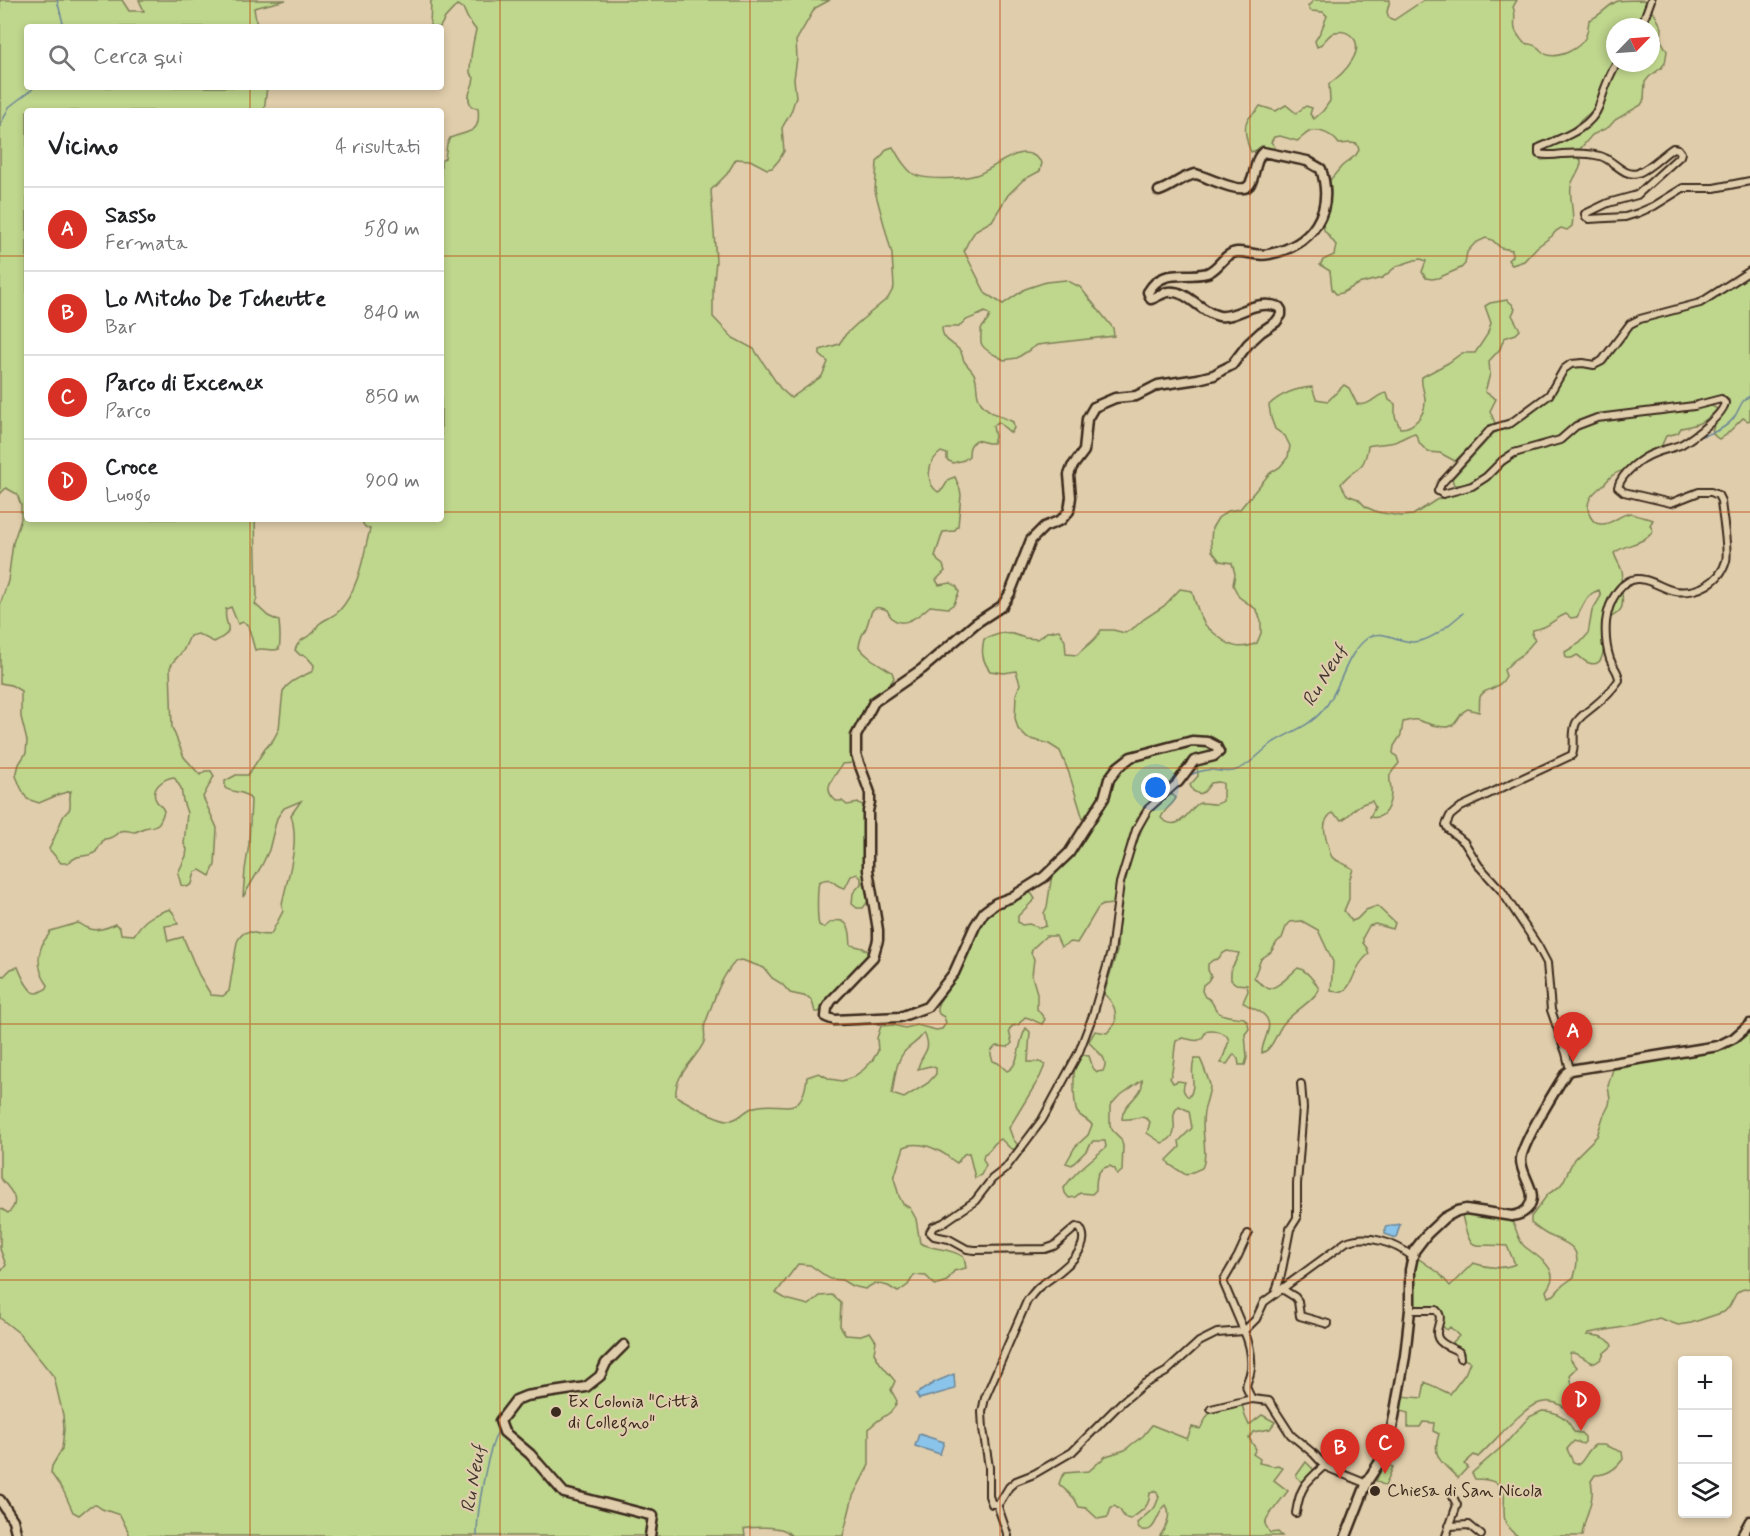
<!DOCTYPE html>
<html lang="it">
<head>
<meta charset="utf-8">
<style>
	body { margin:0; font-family:Mynerve,sans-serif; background:#f2f2f2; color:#202124 }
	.controls { position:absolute; right:18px; bottom:18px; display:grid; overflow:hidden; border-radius:6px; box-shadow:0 3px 9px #0003 }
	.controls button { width:54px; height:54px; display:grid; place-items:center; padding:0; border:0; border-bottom:2px solid #e0e0e0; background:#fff; color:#202124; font:30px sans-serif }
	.compass { position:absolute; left:1606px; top:18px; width:54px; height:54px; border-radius:50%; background:#fff; box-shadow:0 3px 9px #0003; rotate:65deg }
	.you { position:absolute; left:1156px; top:788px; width:21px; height:21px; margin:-15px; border:4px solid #fff; border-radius:50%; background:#1a73e8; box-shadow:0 0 0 9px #1a73e833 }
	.badge { display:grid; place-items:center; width:39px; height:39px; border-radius:50%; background:#d93025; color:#fff; font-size:20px; font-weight:700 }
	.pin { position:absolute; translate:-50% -50px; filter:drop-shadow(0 2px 3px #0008) }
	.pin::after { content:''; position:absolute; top:32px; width:21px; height:18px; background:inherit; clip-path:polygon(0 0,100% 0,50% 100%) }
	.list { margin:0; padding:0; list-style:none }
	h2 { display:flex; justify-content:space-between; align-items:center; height:78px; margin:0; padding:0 24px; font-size:26px }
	h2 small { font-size:20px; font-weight:400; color:#757577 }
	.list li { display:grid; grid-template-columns:39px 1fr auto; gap:18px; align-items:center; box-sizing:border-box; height:84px; padding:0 24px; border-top:2px solid #e0e0e0 }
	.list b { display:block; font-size:22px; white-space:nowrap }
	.list p { margin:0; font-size:20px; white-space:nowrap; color:#757577 }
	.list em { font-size:20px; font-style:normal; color:#757577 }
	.icon { flex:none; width:33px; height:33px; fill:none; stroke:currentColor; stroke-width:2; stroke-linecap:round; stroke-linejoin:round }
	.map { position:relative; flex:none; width:1750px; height:1536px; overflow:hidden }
	.search { position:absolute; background:#fff; box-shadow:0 3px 9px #0003; left:24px; top:24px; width:420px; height:66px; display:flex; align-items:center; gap:15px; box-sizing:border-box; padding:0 21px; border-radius:6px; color:#757577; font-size:22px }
	.panel { position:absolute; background:#fff; box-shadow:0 3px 9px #0003; left:24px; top:108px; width:420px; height:414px; border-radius:6px }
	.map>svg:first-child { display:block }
	.green { fill:#bfd68d; stroke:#7d8056; stroke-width:1.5; fill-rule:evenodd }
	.water { fill:#8bc4ea; stroke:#6b8698; stroke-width:1.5 }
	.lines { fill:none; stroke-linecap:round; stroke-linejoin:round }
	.stream { stroke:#6b8698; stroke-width:1.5 }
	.street-casing { stroke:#3b2a1e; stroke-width:10 }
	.secondary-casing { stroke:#3b2a1e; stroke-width:13 }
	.street { stroke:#e0cdab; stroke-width:6 }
	.secondary { stroke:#e0cdab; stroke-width:8 }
	.grid { fill:none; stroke:#bd4d10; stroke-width:1.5; stroke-opacity:0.55 }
	.poi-dot { fill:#3b2a1e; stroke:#e0cdab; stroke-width:2 }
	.labels { text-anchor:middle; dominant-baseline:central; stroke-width:4.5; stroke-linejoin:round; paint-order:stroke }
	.poi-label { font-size:18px; fill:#3b2a1e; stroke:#e0cdab; text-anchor:start }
	.water-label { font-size:20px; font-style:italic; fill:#433932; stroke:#e0cdab }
</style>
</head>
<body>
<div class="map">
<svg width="1750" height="1536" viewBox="0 0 1750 1536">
	<rect width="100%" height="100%" fill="#e0cdab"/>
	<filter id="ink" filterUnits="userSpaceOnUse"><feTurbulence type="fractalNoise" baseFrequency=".0167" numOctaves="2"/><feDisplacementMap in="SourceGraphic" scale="12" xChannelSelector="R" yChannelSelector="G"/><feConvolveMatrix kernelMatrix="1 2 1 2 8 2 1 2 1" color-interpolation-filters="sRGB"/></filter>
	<g filter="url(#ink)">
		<g class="green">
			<path d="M0,0H122L129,11H144L139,0H286L254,8L257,27H27V87H267L264,111H27V519H255L257,598L255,604L268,616L279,621C280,630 281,640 279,649C270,652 265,647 255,650L248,625L243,622L238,624L231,607L226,609C222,627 240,629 214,642L198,634L190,636L183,651L173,662L170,668L172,727L184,757L200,775L205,771H211L214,776L203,797L217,828L215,865L210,876L200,870L195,872L192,884L187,887L181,885L178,873L186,856L187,849L184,844L187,813L183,801L181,788L174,777C164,778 152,787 155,798C157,804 162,805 164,811C160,825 158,826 144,828C142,829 138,831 135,832C130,832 126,829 121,831C114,835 112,839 104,839L95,853L89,855L77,857L67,863H61L49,849C55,838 58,828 63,817C64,814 67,812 69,810C72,805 68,799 71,791L60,794L39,803L27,799L21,788L16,776L19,764L26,753L27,741L21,717V691L11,685L0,683V605L8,581L13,543L21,519V505L17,494L6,488L0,494Z"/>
			<path d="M431,0H830L815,8L796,41L797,58L794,79L796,97L791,112L782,128L784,151L779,160L772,168L767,169L750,160L736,159L727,174L711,190L716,261L713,290V317L733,338L754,349L780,388L791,398L822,376L828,362L820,355V350L839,344L846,334L859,322L888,298L894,287L892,254L875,191L877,162L887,149L893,147C898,156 903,166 912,173C922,181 963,179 976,175C997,169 1022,137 1042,163L1040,171L1023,180L1008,195L992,221L976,230L968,242L964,251L986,294L1003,304L1025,289L1046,282L1066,280L1080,287L1113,328L1114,336L1037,345L1017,358L1004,360C998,356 986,352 982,345C979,340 982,335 981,329L988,320L990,315L985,312C975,318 966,317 959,327H942C942,342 954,342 961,352C962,355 963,358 964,361C967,366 973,370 975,376C978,385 975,394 981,403C989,414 1002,416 1013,422L1014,428L1011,433L998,422L993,426L995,437L993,443H988L976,440C970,444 969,448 969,456L964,460L953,463L947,460V454L941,452C928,461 924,482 938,492L943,489L949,479L955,477L960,489L961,495L958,526L954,531L943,532L935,556L938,561L943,565L945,571L936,580L939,585L951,583L957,587L959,592L954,604L948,608L930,606C918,617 897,634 887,610C869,601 871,617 866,628C862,634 860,639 859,647C868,659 880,664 892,672L894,678L891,683L870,702L855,728L852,740L854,763L842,764C835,778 820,787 836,801H842L847,805L859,803L864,806V852L870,899L863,908H857L852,904L853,893L861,884V878L857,874L851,876L845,888C833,887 833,874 819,882C817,889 817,919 819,925L824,928C831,920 844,916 849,929C851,935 850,939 851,945L863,948L868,951L869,954L819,1012H815L812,1001L808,997L790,993L782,984L772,978L764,968L742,960L736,961C720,977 713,1003 705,1024C703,1030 706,1036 704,1042C696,1060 674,1074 676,1096L681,1099C694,1106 715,1119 728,1120C738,1121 744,1111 752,1108C778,1097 802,1124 807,1077L819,1073L830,1079L842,1081L853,1077L863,1070L872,1061L878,1051L877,1038L881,1026L893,1025L905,1028L917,1025L936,1030L942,1029L946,1023L944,1017L939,1014L937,1008L939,1002L960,971L984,917L994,908L1006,904L1015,897L1027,892L1032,894L1035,899L1018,916V922L1022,925L1029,924L1040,928L1046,926L1044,913L1047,907L1052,874L1067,858L1089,829L1106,801L1110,784L1120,770L1133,760L1172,749L1193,745H1208L1214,748L1215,752L1193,758L1142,812L1130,836L1115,889L1114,904L1103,905L1098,908L1077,943L1071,942L1061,947L1056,936H1046L1033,948L1031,953L1034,959L1032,976L1037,993V1009L1045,1019L1042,1024C1035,1022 1032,1018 1025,1017L1018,1025L1012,1026L1009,1031L1012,1043L1008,1047L996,1046C990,1051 990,1054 993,1061L998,1063L1007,1071C1020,1066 1018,1041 1026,1028L1030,1032L1028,1062H1040L1045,1065L1040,1077L1009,1128L1013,1139L1017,1144L1016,1150L1010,1148L1001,1139C993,1142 992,1150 984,1154L983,1159L986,1165L981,1175L975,1178L969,1153L964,1154L957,1163C951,1160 947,1155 941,1152C930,1146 916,1142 904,1147L894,1178L899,1196L903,1204L910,1208L916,1219L920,1243C936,1251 949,1247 964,1257L966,1268L954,1271L947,1281L935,1285L926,1276L914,1275L908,1285L898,1292L888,1286L875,1283L865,1289L852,1286L842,1280L830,1279L810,1265L798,1264L776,1293L786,1299L809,1305L820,1296L832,1295L841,1303L840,1326L846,1335L858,1336L870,1332L876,1341L874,1353L880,1363L895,1381L891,1390L897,1401C893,1416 878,1417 869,1429V1465L853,1496L843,1536H792C789,1534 787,1531 784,1530C777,1527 751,1526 744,1529L745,1536H129V1533L120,1515L102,1509L96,1505L90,1506L79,1515L73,1512L64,1492L51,1473L52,1466L62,1449L64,1429L63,1415L54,1377L19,1333L0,1318V1273L6,1265L0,1249V1208L8,1213C23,1201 9,1188 0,1178V975L4,976L11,969L18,967C21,974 28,993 37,993C38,993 46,989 47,988L48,985C39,973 36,958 43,943C45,938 49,937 50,931L78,923C82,924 84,927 88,928C95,932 108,928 115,924L120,928L121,934L134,935C144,919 152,915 170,909L174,914L178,924L165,926L168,941L183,937L199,975L211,995L223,996L229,991L237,942C247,922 256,939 271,934L283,911L282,904C288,875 300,844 291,815L301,801L284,808L277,818L269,850L262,865L243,897L245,870L249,844L251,800C244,789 234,794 225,788V781L236,775H248L265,749L273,740L279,729L283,691C290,680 302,677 313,671L314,665L306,656L300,655L295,650C299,638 307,639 314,632C316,629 317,626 319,624C325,619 333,617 339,611C359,589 363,557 370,529L365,527L360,519H441V161L445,158L447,144L450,138C469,130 481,135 478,108L472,107C464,94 473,90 474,78L470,73C470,61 473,42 476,30L468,19L463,8L457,5L445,18L440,27H430ZM924,1033C934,1051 920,1054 918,1069L930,1066L936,1068V1074L928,1083L904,1098L892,1094C895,1079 895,1060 907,1049C914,1043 918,1042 924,1033Z"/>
			<path d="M1314,0H1390L1387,12L1389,18L1394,20L1424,0H1517L1513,7C1517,15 1513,21 1515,29C1516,34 1521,39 1524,43C1528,44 1534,44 1537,47C1542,50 1542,54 1548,55C1560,58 1579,49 1585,38C1588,32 1588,26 1589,20C1601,16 1607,5 1618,1C1626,0 1638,0 1647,0L1637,27H1615V61L1593,110L1564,135L1537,147L1535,151L1536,156L1542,160L1576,157L1581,160C1582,172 1572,176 1571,187C1569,200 1575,213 1572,226L1567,230L1561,228L1556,231L1552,236L1537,247L1524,261L1512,265L1508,260L1512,256V250L1501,248L1492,240L1486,238L1475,243L1467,252L1465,264L1461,268L1438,278L1432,279L1426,278L1422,272L1426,261L1421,259L1415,260L1397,266L1382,278L1358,284L1342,293L1336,294L1332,289L1330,271L1320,265L1323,260L1334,255L1336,245L1324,230L1323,224L1330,180L1342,166L1356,155L1359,150L1357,144L1351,143L1339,144C1334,136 1319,127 1309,132C1305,134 1302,138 1297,141L1280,136L1274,137L1271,142L1275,147L1276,153L1262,148L1251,152C1247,144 1242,125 1249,118C1253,113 1257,112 1260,106L1276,111L1286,105L1296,113L1306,106L1312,108L1310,114L1314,119L1323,111L1330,101L1329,84C1342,75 1370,48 1349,34C1345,31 1340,31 1335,32C1327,35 1324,44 1317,47L1315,41L1321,31L1327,16L1323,12L1311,11L1308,6Z"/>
			<path d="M1652,9L1662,28L1661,40L1667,51L1665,63L1661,68L1649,77L1645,82L1644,100L1641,105L1615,120L1609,127L1592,135L1580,149L1547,153L1545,151L1547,148C1562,144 1590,127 1599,113L1608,87L1621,63H1651V27H1644Z"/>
			<path d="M1750,273V420L1748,421L1743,418L1725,436L1719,439C1700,429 1729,415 1729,400L1722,395L1678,406L1597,416L1549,441L1515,450L1502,457L1479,478L1463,485H1454L1452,479L1494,433L1517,422L1533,412L1553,394L1559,385L1564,374L1570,368L1575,365L1594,367L1605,363L1625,333L1635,324L1701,304Z"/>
			<path d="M1507,300L1512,304L1515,309L1512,315L1520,330L1516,334L1504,338L1500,349L1489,361L1490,374L1485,392L1496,399L1490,411L1495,423L1486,430L1455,461L1440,453L1428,452L1420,444L1415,433C1407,435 1398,442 1390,443C1382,444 1376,444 1368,446C1364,474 1355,465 1341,484L1347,495L1358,499L1366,507L1377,512L1401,516L1413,515L1436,500L1481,483L1506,463L1520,455L1535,449L1557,444L1580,428L1596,421L1712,406L1717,409C1707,422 1697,425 1681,428L1678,433L1666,436L1661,447C1647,450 1641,458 1630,467C1624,471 1618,471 1613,475C1609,477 1607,482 1603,485C1592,494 1584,501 1590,516C1593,521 1595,524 1601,524C1613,525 1619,514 1631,513C1640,519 1645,516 1653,520L1650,525L1653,531C1644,545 1626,543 1614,553C1616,560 1620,565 1622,571C1624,579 1621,574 1621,581C1622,605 1629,609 1604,621C1603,632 1609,670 1589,663C1584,662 1581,657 1577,655L1572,658H1566L1565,652L1580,643L1588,634L1592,611L1601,596L1599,590C1585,595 1584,605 1577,617L1571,618L1566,614C1551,620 1551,627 1533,630L1532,636L1535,640L1523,654L1513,661L1504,670L1506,676C1498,692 1484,687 1480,697C1479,701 1480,707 1479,712L1468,709C1459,712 1459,722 1451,726C1443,730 1425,722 1417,720C1413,719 1407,721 1403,722L1401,735L1394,746L1393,753L1397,757L1399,763C1396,767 1392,771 1390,775C1389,780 1391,785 1391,790C1391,803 1386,821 1370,817L1375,807L1372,801C1351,806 1356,812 1342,820L1332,813C1320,822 1325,836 1329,848C1329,850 1331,856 1332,857C1335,861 1347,864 1353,869L1349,881V899L1344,911L1352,921L1357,919L1366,910L1377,906L1395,923L1393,929L1375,924L1369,926L1363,937V943L1367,948L1369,954C1364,958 1360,963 1357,969C1350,982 1350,995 1331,991L1333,962L1318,930L1302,921L1290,922L1286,927L1282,938L1277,942L1271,952L1261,959L1254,977L1258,982L1269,989C1282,985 1288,976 1298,968C1306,970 1315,981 1319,989C1316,999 1293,1012 1284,1023C1276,1032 1274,1048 1262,1053C1261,1041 1276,1026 1264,1015C1259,1009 1249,1008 1243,1002L1248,991L1247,985L1236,984L1231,980C1230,963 1235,967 1239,953L1227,951L1222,954L1218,959L1213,960L1208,964V970L1211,976L1208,981L1203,985L1202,991L1205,997C1214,1000 1212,1006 1218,1012C1223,1017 1238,1017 1244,1018L1248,1023L1249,1029L1245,1034L1247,1058L1245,1065H1239L1238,1059L1234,1054L1227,1064L1221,1063L1229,1041L1227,1036C1221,1032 1213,1028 1206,1031C1200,1046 1194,1039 1182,1038L1176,1041C1173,1054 1175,1065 1170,1078L1173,1083L1178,1081L1185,1082C1182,1089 1183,1093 1189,1097C1198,1085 1188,1071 1195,1059H1200C1202,1062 1209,1081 1210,1085C1210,1093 1205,1104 1204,1112C1200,1130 1209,1154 1202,1168L1186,1175L1170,1165L1167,1160L1180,1147L1179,1141L1192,1128L1189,1111L1179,1106C1165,1118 1186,1134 1162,1143L1147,1133L1150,1122C1142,1112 1133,1121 1122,1119C1122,1102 1145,1096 1142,1080L1118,1097L1110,1106V1125L1113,1131L1121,1139L1123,1146L1122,1171L1117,1175L1115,1169L1110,1166C1096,1169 1096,1178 1096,1190L1092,1194L1080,1193L1075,1197L1069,1198L1065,1193L1064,1188C1075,1171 1092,1160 1106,1147L1105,1141H1093L1086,1151L1072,1165L1066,1163L1075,1147L1088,1135L1092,1125C1088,1119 1081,1118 1077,1112C1074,1107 1073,1074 1075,1068C1076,1063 1080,1059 1083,1055L1089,1056L1093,1068L1097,1072L1103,1071C1111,1056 1094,1052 1089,1041L1095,1031L1107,1033L1115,1024C1117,1011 1114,1003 1104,994L1117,951L1119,908L1123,882L1132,854L1143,826L1152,808L1171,793L1176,798C1172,806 1164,809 1161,818C1181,836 1191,804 1200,803C1210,802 1214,807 1223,801V783L1218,782L1211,783L1204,792L1199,794L1193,791L1190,785L1198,776L1197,765C1205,759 1215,761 1223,754C1223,745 1219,740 1211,736L1191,738L1115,764L1106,775L1097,803L1083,819L1069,773L1060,751L1049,744L1027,738L1018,729L1015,718L1016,695L1020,684L1016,671L1004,673L990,671C982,660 981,652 984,639L1002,633L1013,634L1025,638L1037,639L1047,632L1059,630L1065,641L1066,654L1077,655C1086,645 1095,642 1101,630H1113L1125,633L1135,627L1144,619L1164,606L1180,589L1192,591C1195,602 1198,613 1204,623C1206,627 1210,629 1214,633C1229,646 1238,651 1257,643L1261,633V621L1257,610L1239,597L1233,585L1235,574L1232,563L1220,561L1212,551L1211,540L1212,528L1218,518L1228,511L1240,509L1270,473L1280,467L1288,457L1290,446L1285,436L1275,429L1271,418L1269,405C1280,394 1297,388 1312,387L1316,399L1328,401L1344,385L1349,388L1357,404C1371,407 1375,394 1387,393L1389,400L1395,404V416L1400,428C1413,429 1425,415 1425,402C1426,393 1420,386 1422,377L1448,363L1462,353H1475L1487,335L1491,323L1485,306L1490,303Z"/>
			<path d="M1750,1028V1288L1741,1290L1736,1294L1729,1307L1724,1312L1691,1323L1678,1325L1659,1318L1636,1325L1589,1333L1587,1335C1596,1335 1609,1337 1612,1346L1604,1353L1601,1359L1595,1363C1585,1362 1581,1352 1570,1353V1359L1577,1367L1575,1370L1570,1375L1572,1385L1570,1405L1565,1408C1556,1401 1545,1400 1534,1405C1520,1411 1491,1445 1478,1457L1474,1455L1464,1464L1468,1467L1458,1478C1442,1463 1431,1457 1439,1434L1433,1431L1434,1423L1423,1422L1420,1427H1408V1413L1401,1411V1396L1422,1398L1425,1382L1450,1394L1465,1374L1470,1362L1464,1359V1353L1450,1345L1459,1336L1450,1327L1447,1330L1441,1325L1443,1313L1433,1309L1413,1306L1414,1265L1416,1257L1439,1273L1450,1286L1473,1263C1485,1267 1503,1270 1515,1264L1507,1246C1472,1242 1471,1256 1462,1215L1464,1213L1511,1220C1517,1227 1517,1239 1524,1246C1532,1253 1553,1264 1552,1278C1552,1282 1548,1288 1546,1291L1548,1297L1554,1295L1563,1285L1574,1277C1583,1247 1571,1245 1548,1235C1542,1232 1536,1227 1531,1223V1217L1548,1194L1559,1187L1563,1182L1574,1159L1597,1136L1603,1117L1609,1105L1610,1099L1608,1086L1613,1069L1623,1068L1664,1058L1723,1049L1736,1041Z"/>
			<path d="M1242,1404L1245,1416L1249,1425L1262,1415L1275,1422L1270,1429L1253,1432L1249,1438L1256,1449L1253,1454L1260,1459L1259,1463L1273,1466L1278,1465L1283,1468L1274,1480L1288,1491L1267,1518L1265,1524L1270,1533L1278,1532L1282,1536H1160C1166,1527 1172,1514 1166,1505C1155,1514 1157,1536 1139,1529L1137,1523L1155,1507L1159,1497L1156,1491L1150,1493C1149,1508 1142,1510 1131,1519L1125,1518L1120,1510L1114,1506L1111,1508L1108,1517L1098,1519L1086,1508L1079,1507L1074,1498L1059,1484L1061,1478L1065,1473L1089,1471L1106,1456L1125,1450L1132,1444L1143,1436L1152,1425L1187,1439L1192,1427L1200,1429L1208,1415L1212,1412Z"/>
			<path d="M1542,1411C1557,1411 1568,1418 1574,1432L1581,1433L1585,1437V1442L1583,1444L1574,1441L1567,1449L1573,1462L1579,1464C1586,1458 1587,1450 1595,1445H1604L1622,1452L1623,1459C1616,1469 1606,1475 1595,1475L1591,1481C1596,1502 1584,1515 1582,1536H1518C1484,1517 1530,1480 1475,1479L1472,1473L1505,1444L1529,1417Z"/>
			<path d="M1306,1462L1316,1472L1304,1484L1296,1476Z"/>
			<path d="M1384,1463L1393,1467L1385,1486L1376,1481Z"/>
		</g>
		<g class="water">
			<path d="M1400,1224L1396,1238L1385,1234V1227Z"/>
			<path d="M954,1374L955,1389L919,1399L916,1394L935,1382Z"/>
			<path d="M919,1434L944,1442L940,1454L915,1446Z"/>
		</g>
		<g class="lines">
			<g class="stream">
				<path d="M57,0L64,27"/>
				<path d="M0,126L9,107L35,87"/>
				<path d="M1697,437C1712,434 1727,429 1735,416C1740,408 1741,400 1750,396"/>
				<path d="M1188,776C1194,773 1200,771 1206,770C1215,769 1224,773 1233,771C1249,767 1261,751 1274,742C1292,731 1310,726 1323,710C1342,689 1344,654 1369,637C1381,629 1399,642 1413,642C1433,641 1448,625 1463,613"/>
				<path d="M477,1536C477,1510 487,1451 499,1429"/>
			</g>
			<g class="street-casing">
				<g id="street">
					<path d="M1641,27L1651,0"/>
					<path d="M1617,63C1608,76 1604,91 1599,106C1590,130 1560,138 1539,148V154C1547,156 1554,155 1562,154C1575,153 1588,153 1600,156C1613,159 1624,178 1638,173C1651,168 1662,155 1673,148L1678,149L1681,153L1680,156L1637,195L1608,203L1585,214L1586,217L1589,219L1625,217L1638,213L1654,206L1683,188H1714L1750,181"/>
					<path d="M1178,782L1148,809L1136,830L1120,883L1111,952L1093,1015L1079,1052L1042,1120L1005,1169L992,1179L975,1201L943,1223L933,1227L930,1232L934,1236L949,1239L967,1249L975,1250L1045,1249L1054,1246L1076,1227L1080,1228C1095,1250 1054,1276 1040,1286C1035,1290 1031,1296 1027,1301L985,1398L982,1412L983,1429L989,1467V1496L992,1504H997L1000,1502L1009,1487L1016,1481L1034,1474L1072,1452L1122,1402L1144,1384L1166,1372L1199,1342L1217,1333L1244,1331L1224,1284V1280L1238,1256L1248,1234"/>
					<path d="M1570,1070L1566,1053L1551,1010L1547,963L1538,946L1501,890L1479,866L1464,842L1448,829L1446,825L1450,816L1461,807L1572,755C1576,745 1571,734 1576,723C1580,716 1587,712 1593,707C1603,699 1612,690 1619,680C1619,672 1613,667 1610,659C1606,647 1605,635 1606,622C1608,604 1621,573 1645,580C1655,582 1664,589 1675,591C1696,594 1720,583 1726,561C1729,550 1722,515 1721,501L1718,495L1711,492H1699L1671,503L1624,492L1618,487C1622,473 1641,458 1655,453C1664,449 1674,448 1682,444C1694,437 1722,416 1725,403L1721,399L1694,406L1597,418L1576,426L1560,440L1514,453L1502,461L1486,477L1472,486L1443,494L1438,491L1441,484L1491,429L1511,423L1549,395L1564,369L1571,364L1583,363L1594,365L1602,361L1630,324L1640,319L1700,303L1750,271"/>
					<path d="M1282,1289L1295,1297L1298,1301L1300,1316L1328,1324"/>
					<path d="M1275,1294L1281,1275L1290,1229L1297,1218V1184L1303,1108L1301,1084"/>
					<path d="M1410,1310H1436C1446,1319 1433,1328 1438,1338C1441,1345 1453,1348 1459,1352L1460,1358"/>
					<path d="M1211,1409L1252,1399"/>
					<path d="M1367,1484L1326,1467L1314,1454L1291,1435L1269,1401L1252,1399C1241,1380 1249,1386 1251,1368C1252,1356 1249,1342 1244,1331L1256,1319L1264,1302L1346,1242C1367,1233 1394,1243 1412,1256"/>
					<path d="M997,1504L1008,1536"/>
					<path d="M1296,1513C1300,1487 1305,1483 1324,1466"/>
					<path d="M1449,1526L1469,1525L1481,1535"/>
					<path d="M1446,1536L1457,1505L1453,1497"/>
				</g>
			</g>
			<g class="secondary-casing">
				<g id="secondary">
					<path d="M1159,191C1172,187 1182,176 1196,174C1207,177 1238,193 1247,187C1253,183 1253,175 1255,169C1257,162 1258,156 1263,152L1307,161L1321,169C1335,212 1312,246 1269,254C1257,257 1248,251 1237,252C1224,253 1219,269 1207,273C1184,279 1163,267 1148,292L1151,299C1157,297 1162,293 1168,292C1187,289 1201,313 1219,316C1237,319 1254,298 1279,307L1281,310V315L1276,322L1261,332L1248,344L1232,365L1222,370L1214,375L1198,379L1158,385L1136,396L1115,398L1094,407L1087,419L1084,451L1072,467L1069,475L1071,497L1069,511L1061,520L1044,527L1031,540L1010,593L1002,606L976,623L922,669L874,702L856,736V755L870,793V802L868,811V870L878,930V940L873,957L831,1001L827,1008L826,1017L834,1020L900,1017L927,1007L954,973L975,926L984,912L996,903L1012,897L1044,877L1069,853L1104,798L1109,779L1118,767L1131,757L1192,741L1208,742L1216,746L1219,752L1214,756L1194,761L1178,782"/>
					<path d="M624,1345L606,1363L600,1376L586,1387L526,1396L516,1400L500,1421L504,1432L530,1454L564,1493L653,1516L650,1536"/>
					<path d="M0,1500L13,1520L17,1536"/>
					<path d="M1346,1536L1368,1480L1379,1463L1390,1439L1405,1356L1410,1310V1270L1414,1251L1427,1234L1444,1218L1457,1211L1466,1209L1512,1216C1519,1215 1524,1213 1528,1208C1540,1192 1520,1176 1521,1159C1523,1141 1555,1091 1566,1073L1570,1070L1718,1046L1734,1038L1750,1024"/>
					<path d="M1742,1536L1750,1521"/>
				</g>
			</g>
			<use href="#street" class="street"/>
			<use href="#secondary" class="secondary"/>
		</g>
	</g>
	<path class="grid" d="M250,0V27M500,0V1536M750,0V1536M1000,0V1536M1250,0V1536M1500,0V1536M250,87V111M0,256H27M441,256H1750M0,512H27M441,512H1750M250,519V1536M0,768H1750M0,1024H1750M0,1280H1750"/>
	<g class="poi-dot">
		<circle cx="556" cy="1412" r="6"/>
		<circle cx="1375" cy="1491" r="6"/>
	</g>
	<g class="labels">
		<g class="poi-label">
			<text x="568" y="1402">Ex Colonia "Città<tspan x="568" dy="21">di Collegno"</tspan></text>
			<text x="1387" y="1491">Chiesa di San Nicola</text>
		</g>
		<g class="water-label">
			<text transform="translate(1325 676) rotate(-59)">Ru Neuf</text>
			<text transform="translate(474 1479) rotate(-80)">Ru Neuf</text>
		</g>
	</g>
</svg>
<div class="controls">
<button>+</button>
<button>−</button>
<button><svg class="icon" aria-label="layers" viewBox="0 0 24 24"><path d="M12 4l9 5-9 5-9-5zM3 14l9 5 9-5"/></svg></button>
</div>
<svg class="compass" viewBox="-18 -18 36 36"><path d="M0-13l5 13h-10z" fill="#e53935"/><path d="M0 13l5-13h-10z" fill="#757577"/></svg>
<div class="you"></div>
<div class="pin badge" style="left:1573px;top:1062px">A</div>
<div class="pin badge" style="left:1340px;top:1479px">B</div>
<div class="pin badge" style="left:1385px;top:1474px">C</div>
<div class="pin badge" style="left:1581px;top:1431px">D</div>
<div class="search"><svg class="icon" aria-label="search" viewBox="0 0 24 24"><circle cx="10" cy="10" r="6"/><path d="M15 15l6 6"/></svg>Cerca qui</div>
<section class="panel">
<h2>Vicino<small>4 risultati</small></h2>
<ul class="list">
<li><span class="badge">A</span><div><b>Sasso</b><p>Fermata</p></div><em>580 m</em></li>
<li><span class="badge">B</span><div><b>Lo Mitcho De Tcheutte</b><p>Bar</p></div><em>840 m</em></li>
<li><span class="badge">C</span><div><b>Parco di Excenex</b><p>Parco</p></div><em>850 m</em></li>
<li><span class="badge">D</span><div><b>Croce</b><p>Luogo</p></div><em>900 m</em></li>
</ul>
</section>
</div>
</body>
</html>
